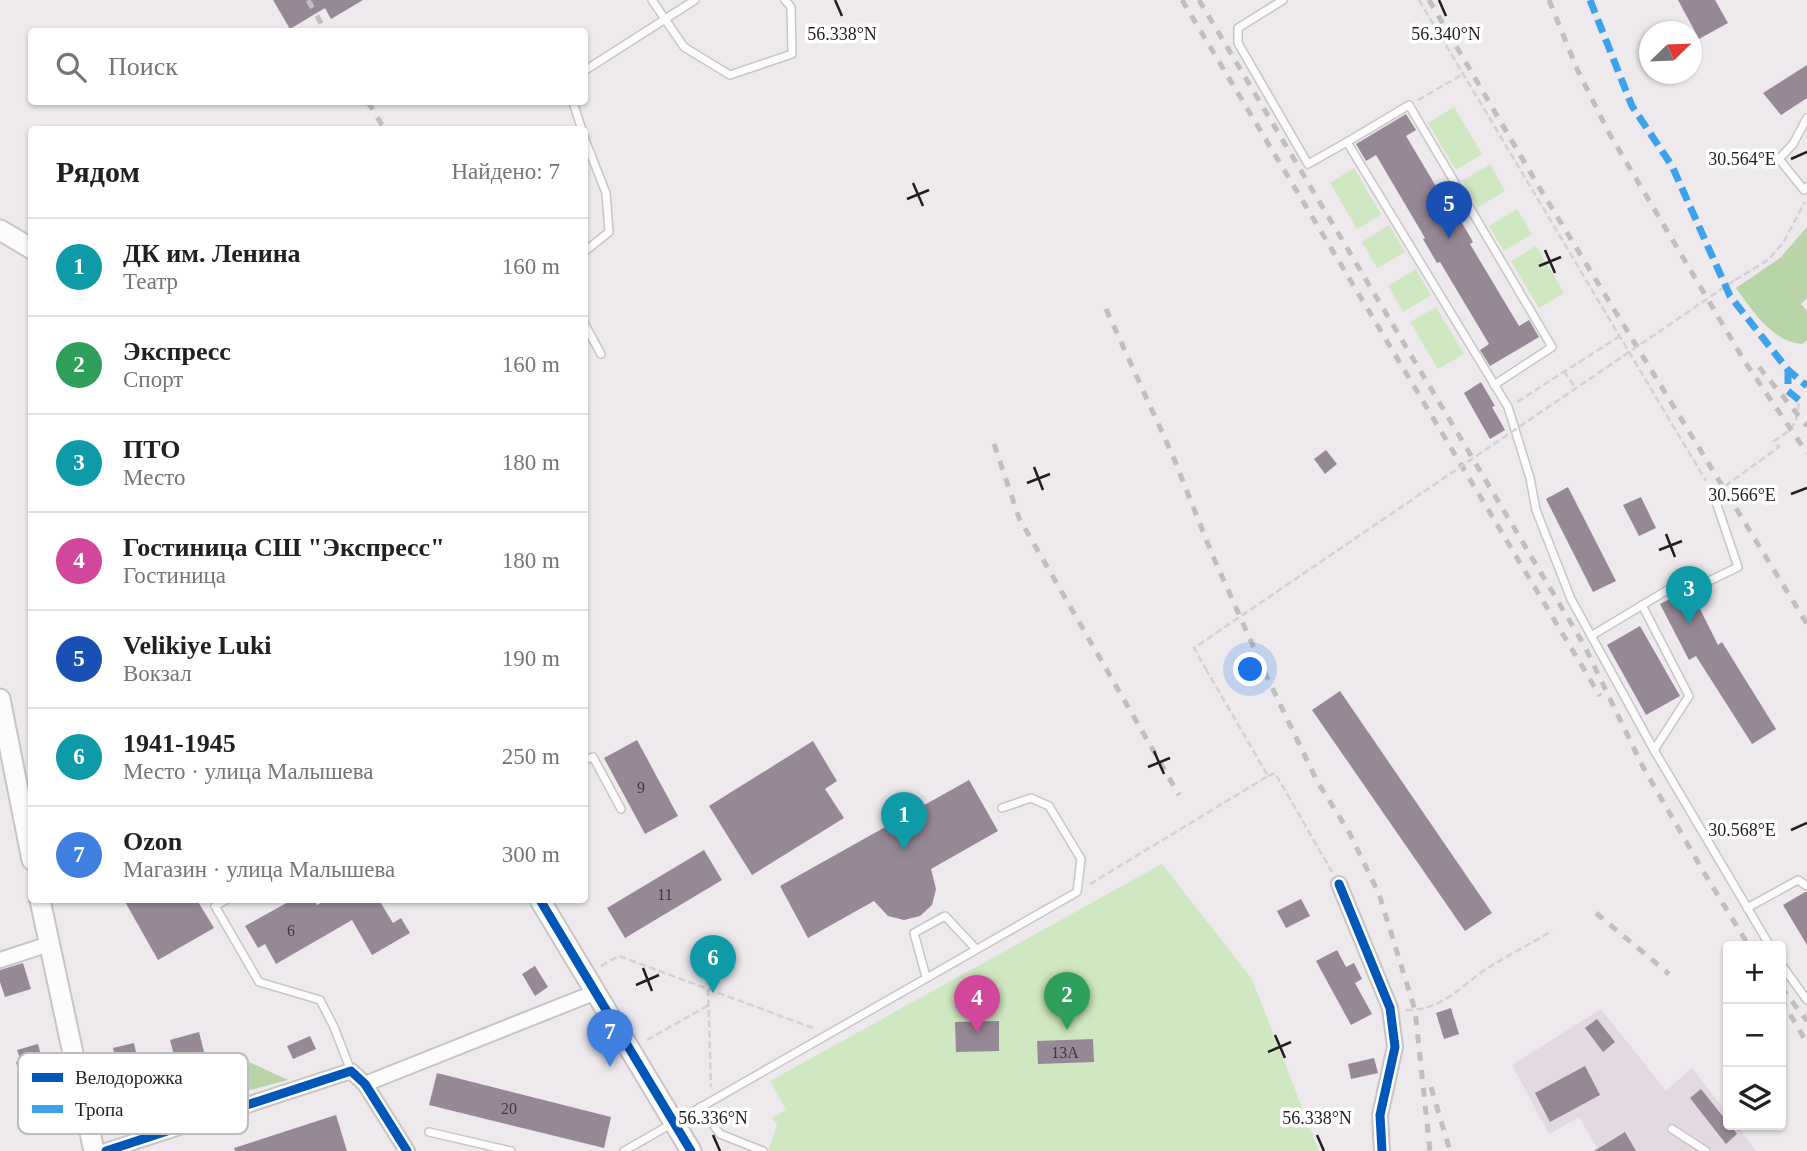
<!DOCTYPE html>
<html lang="ru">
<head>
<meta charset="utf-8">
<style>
	body { margin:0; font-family:"Times New Roman",serif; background:#f6f6f6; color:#202124 }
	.controls { position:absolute; right:21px; bottom:21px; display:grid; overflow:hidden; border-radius:7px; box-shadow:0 2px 5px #0004 }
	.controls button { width:63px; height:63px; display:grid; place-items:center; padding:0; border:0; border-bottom:2px solid #e0e0e0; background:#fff; color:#202124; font:35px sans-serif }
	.compass { position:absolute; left:1639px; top:21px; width:63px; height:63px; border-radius:50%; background:#fff; box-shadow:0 2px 5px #0004; rotate:67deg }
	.you { position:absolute; left:1251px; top:670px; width:24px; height:24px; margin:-18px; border:5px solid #fff; border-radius:50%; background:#1a73e8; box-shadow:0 0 0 10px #1a73e833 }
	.badge { display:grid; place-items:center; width:46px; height:46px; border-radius:50%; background:#1a73e8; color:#fff; font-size:23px; font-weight:700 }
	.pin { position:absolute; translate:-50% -58px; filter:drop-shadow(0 2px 4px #0008) }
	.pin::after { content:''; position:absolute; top:37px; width:24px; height:21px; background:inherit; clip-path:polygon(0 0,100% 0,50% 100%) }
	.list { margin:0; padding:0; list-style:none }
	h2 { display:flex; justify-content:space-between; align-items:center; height:91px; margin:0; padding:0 28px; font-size:30px }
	h2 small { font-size:23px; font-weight:400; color:#757577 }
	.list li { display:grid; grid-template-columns:46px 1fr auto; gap:21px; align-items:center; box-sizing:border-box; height:98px; padding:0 28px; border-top:2px solid #e0e0e0 }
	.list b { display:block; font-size:26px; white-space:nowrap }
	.list p { margin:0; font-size:23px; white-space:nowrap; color:#757577 }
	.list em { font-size:23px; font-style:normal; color:#757577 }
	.icon { flex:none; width:38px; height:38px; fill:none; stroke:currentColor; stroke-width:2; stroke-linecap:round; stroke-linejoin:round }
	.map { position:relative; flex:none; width:1807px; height:1151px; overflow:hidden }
	.search { position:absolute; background:#fff; box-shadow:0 2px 5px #0004; left:28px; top:28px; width:560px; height:77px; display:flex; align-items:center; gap:18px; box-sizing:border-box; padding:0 24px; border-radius:7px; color:#757577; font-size:26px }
	.panel { position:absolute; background:#fff; box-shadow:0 2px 5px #0004; left:28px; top:126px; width:560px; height:777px; border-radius:7px }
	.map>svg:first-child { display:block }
	.built { fill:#e2d9e1 }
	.green { fill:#d0e8c1 }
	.forest { fill:#b9d4a7 }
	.building { fill:#978896 }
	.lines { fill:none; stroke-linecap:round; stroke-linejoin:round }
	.lane-casing { stroke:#c8c5c7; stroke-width:10 }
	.street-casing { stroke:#c8c5c7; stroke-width:18 }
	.secondary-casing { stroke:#c8c5c7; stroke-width:23 }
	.path { stroke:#d3d2d3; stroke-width:2.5; stroke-dasharray:7 3.5; stroke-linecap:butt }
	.lane { stroke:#fcfcfc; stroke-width:7 }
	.street { stroke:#fcfcfc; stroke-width:14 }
	.secondary { stroke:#fcfcfc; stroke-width:19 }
	.rail { stroke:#c0bfc0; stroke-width:5; stroke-dasharray:9 9; stroke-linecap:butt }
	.path-bridge { stroke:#d3d2d3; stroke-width:2.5; stroke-dasharray:7 3.5; stroke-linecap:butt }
	.quiet { stroke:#3ea2ea; stroke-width:7; stroke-dasharray:14 7; stroke-linecap:butt }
	.cycleway-casing { stroke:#fff; stroke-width:13 }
	.cycleway { stroke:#0057b8; stroke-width:9 }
	.ticks { fill:none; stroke:#211e20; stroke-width:2.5 }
	.labels { text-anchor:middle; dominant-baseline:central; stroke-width:7; stroke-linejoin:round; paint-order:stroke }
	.number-label { font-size:16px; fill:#3e383e }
	.key { fill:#fff; stroke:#bcbcbc; stroke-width:2 }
	.key-label { font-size:19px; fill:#211e20 }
	.ticks-label { font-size:18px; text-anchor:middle; fill:#211e20; stroke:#fff; stroke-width:7; stroke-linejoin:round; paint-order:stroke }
</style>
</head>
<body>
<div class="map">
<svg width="1807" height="1151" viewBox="0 0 1807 1151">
	<rect width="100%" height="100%" fill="#ede9ed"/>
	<path class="built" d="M1601,1009L1666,1091L1692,1068L1728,1114V1125H1737L1756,1151H1599L1579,1117L1549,1134L1512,1065Z"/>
	<g class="green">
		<path d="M1454,107L1482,154L1456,170L1428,123Z"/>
		<path d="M1490,164L1505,191L1478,207L1462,181Z"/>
		<path d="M1354,168L1381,215L1357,229L1330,183Z"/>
		<path d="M1517,209L1532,234L1504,251L1489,226Z"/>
		<path d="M1389,225L1405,252L1377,268L1362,242Z"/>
		<path d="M1536,246L1564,293L1539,308L1511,261Z"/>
		<path d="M1416,269L1431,295L1403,312L1388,286Z"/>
		<path d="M1436,307L1464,354L1438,369L1410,322Z"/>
		<path d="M1162,864L1252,979L1319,1151H768L777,1125L772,1118L786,1110L770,1081Z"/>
	</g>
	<g class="forest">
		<path d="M1807,227V298L1801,304L1807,311V340L1802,344C1771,341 1753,311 1736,288L1780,258Z"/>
		<path d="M236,1056L288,1080L212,1100L154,1119L143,1072L193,1059Z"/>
	</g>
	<g class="building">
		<path d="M273,0H363L331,19L325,8L290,29Z"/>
		<path d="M1678,0H1715L1728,23L1699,39Z"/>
		<path d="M1807,65V98L1781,115L1763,93Z"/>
		<path d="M1406,114L1416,130L1406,136L1456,220L1459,218L1473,242L1470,244L1519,326L1529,320L1539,337L1490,366L1480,350L1489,344L1440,262L1437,263L1423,239L1425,238L1376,155L1366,161L1356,144Z"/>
		<path d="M1481,382L1495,406L1492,407L1505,430L1490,439L1464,393Z"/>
		<path d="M1326,450L1337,464L1325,474L1314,459Z"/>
		<path d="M1568,487L1616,581L1593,592L1546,499Z"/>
		<path d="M1641,497L1656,528L1639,536L1623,505Z"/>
		<path d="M1690,589L1718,645L1722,642L1776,729L1752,744L1696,656L1689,660L1660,604Z"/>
		<path d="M1640,626L1680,696L1646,715L1607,645Z"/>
		<path d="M1340,691L1492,913L1465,931L1312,710Z"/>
		<path d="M637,740L678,816L645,834L604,758Z"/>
		<path d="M813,741L837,781L825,789L844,818L752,875L709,806Z"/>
		<path d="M969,780L998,831L931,869L936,889L932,905L920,916L904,920L888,916L874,901L808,938L780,886Z"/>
		<path d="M704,850L722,880L625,938L607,908Z"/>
		<path d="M1805,892H1807V945L1783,905Z"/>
		<path d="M1301,899L1310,916L1286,928L1277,911Z"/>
		<path d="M124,900H197L214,928L158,960Z"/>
		<path d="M292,900H314L317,905L327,900H379L393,923L401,918L410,933L372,955L352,920L276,964L265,944L258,948L245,926Z"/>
		<path d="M1337,950L1346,967L1354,963L1362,979L1355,983L1372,1014L1351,1025L1316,961Z"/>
		<path d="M23,963L31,989L5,997L0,982V970Z"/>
		<path d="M535,966L548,987L535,996L522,974Z"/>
		<path d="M1451,1008L1459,1034L1444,1039L1436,1013Z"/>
		<path d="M1597,1019L1615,1042L1603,1052L1585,1028Z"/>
		<path d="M999,1021V1051L956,1052L955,1022Z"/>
		<path d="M199,1032L211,1079L182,1087L170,1040Z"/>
		<path d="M310,1036L316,1049L293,1059L287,1046Z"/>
		<path d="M1093,1039L1094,1062L1038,1064L1037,1041Z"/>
		<path d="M134,1043L139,1066L118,1071L113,1048Z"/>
		<path d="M38,1044L45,1071L20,1078L16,1062L21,1061L17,1050Z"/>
		<path d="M1374,1058L1378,1073L1351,1079L1348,1064Z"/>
		<path d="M1585,1066L1600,1095L1550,1122L1535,1093Z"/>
		<path d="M437,1073L611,1117L604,1148L429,1105Z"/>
		<path d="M1701,1089L1737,1134L1726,1144L1690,1098Z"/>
		<path d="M52,1106L59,1126L30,1135L24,1115Z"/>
		<path d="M336,1115L347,1151H235L234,1148Z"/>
		<path d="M1625,1132L1636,1151H1594Z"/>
	</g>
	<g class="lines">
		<g class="lane-casing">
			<g id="lane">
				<path d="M652,0L684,47L730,75L792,54L791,7L785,0"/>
				<path d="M1283,0L1238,28V43L1308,164L1347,142L1508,407L1530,478L1536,510L1571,599L1654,750L1770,946"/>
				<path d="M584,71L695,0"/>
				<path d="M573,102L582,130"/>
				<path d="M1807,118L1793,144L1779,159L1804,190L1807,187"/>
				<path d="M584,137L606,193L609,232L584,252"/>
				<path d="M1347,142L1409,105L1552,347L1494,385"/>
				<path d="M584,323L601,354"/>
				<path d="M1642,605L1689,696L1654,750"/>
				<path d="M1591,636L1684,580L1703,584L1738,567L1712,490"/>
				<path d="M584,760L593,757L621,809"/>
				<path d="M226,900L215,906L259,982L320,1000L334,1027L351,1071"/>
				<path d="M1747,908L1798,880L1807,886"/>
				<path d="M1781,964L1807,1000"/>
				<path d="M926,977L914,933L945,916L976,949"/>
				<path d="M700,1107L720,1134L763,1151"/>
				<path d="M1672,1129L1706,1151"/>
				<path d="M429,1132L511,1151"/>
				<path d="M624,1151L1077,892L1081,859L1049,806L1031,798L1002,808"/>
			</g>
		</g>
		<g class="street-casing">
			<g id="street">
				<path d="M1339,884L1390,1008L1395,1047L1380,1115L1382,1151"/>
				<path d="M0,960L49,944"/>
				<path d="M365,1084L596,992"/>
				<path d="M106,1151L351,1071L365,1084L407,1151"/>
			</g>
		</g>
		<g class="secondary-casing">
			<g id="secondary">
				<path d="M0,230L32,249"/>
				<path d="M0,699L32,860"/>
				<path d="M40,900L94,1151"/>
				<path d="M540,900L691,1151"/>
			</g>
		</g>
		<g class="path">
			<path d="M1419,0L1706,481"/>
			<path d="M1418,100L1463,74"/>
			<path d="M1735,280L1768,260L1783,243L1805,202"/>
			<path d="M1564,371L1576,389"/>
			<path d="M1517,402L1620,336"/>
			<path d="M1725,486L1779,447L1774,441C1795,428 1797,424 1799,400"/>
			<path d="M1268,776L1275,773L1332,872"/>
			<path d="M1090,884L1268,776L1207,671"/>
			<path d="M601,966L619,956L813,1028"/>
			<path d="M708,989L711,1087"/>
			<path d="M1406,1010C1441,1011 1460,987 1486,969C1507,956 1530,944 1552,931"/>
			<path d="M647,1040L709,1005"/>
		</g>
		<use href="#lane" class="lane"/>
		<use href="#street" class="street"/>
		<use href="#secondary" class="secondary"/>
		<g class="rail">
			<path d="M308,0L326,32"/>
			<path d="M1182,0L1600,696"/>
			<path d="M1199,0L1584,645L1642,765L1703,871L1749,946"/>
			<path d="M1429,0L1539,187L1807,624"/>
			<path d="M1549,0L1577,69L1609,133L1745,362L1807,453"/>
			<path d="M368,102L385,130"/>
			<path d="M1106,309L1172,454L1212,554L1267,677L1317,781L1349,832L1379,894L1415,1010L1430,1151"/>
			<path d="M1759,367L1807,426"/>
			<path d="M994,444L1019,518L1179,795"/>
			<path d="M1596,913L1669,974"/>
			<path d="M1781,987L1807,1021"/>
			<path d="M1781,999L1807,1043"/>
			<path d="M1431,1087L1450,1151"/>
		</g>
		<path class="path-bridge" d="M1207,671L1194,648L1735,280"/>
		<g class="quiet">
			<path d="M1590,0L1632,106L1672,166L1730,296L1788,370L1807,386"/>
			<path d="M1788,370V391L1799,400"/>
		</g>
		<g class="cycleway-casing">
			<g id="cycleway">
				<path d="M1339,884L1390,1008L1395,1047L1380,1115L1382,1151"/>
				<path d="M540,900L691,1151"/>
				<path d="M106,1151L351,1071L365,1084L407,1151"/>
			</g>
		</g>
		<use href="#cycleway" class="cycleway"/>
	</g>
	<path class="ticks" d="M835,0L842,16M1439,0L1446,16M1791,159L1807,152M913,183L923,206M907,199L929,190M1545,250L1555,273M1539,266L1561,257M1034,467L1043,490M1027,483L1050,474M1791,494L1807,488M1666,534L1675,557M1659,550L1682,541M1154,751L1164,774M1148,767L1170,758M1791,830L1807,823M643,968L652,991M636,985L659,975M1275,1035L1285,1058M1268,1052L1291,1042M713,1135L720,1151M1317,1135L1324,1151"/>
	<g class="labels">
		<g class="number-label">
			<text x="641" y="787">9</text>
			<text x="665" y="894">11</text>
			<text x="291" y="930">6</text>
			<text x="1065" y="1052">13А</text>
			<text x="509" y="1108">20</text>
		</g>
	</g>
	<rect x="18" y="1053" width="230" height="81" rx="10" class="key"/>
	<rect x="32" y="1073" width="31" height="9" fill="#0057b8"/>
	<rect x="32" y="1105" width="31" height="8" fill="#3ea2ea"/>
	<g class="key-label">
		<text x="75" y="1084">Велодорожка</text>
		<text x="75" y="1116">Тропа</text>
	</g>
	<g class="ticks-label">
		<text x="842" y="40">56.338°N</text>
		<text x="1446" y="40">56.340°N</text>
		<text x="1742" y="165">30.564°E</text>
		<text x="1742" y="501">30.566°E</text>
		<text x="1742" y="836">30.568°E</text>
		<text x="713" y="1124">56.336°N</text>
		<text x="1317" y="1124">56.338°N</text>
	</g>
</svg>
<div class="controls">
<button>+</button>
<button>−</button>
<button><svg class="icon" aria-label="layers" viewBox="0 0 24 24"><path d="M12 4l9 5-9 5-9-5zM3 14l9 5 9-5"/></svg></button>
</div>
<svg class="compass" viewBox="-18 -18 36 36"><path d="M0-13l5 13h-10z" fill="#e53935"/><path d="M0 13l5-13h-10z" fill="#757577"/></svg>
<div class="you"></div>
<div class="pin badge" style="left:904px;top:850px;background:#0f9aa8">1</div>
<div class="pin badge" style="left:1067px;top:1030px;background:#2e9e5b">2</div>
<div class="pin badge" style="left:1689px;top:624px;background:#0f9aa8">3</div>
<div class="pin badge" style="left:977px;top:1033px;background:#d1479c">4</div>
<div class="pin badge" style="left:1449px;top:239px;background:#1a4fb4">5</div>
<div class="pin badge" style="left:713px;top:993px;background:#0f9aa8">6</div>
<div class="pin badge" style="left:610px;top:1067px;background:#3f7fe0">7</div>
<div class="search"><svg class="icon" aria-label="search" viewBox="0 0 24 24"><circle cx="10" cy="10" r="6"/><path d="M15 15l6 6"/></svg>Поиск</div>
<section class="panel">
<h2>Рядом<small>Найдено: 7</small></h2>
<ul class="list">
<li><span class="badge" style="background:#0f9aa8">1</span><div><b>ДК им. Ленина</b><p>Театр</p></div><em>160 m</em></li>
<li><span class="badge" style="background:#2e9e5b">2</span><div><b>Экспресс</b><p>Спорт</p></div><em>160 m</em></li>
<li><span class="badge" style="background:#0f9aa8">3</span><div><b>ПТО</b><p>Место</p></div><em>180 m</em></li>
<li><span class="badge" style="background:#d1479c">4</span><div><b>Гостиница СШ &quot;Экспресс&quot;</b><p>Гостиница</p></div><em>180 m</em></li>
<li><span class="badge" style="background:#1a4fb4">5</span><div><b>Velikiye Luki</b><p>Вокзал</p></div><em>190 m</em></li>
<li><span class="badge" style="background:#0f9aa8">6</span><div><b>1941-1945</b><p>Место · улица Малышева</p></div><em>250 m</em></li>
<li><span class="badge" style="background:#3f7fe0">7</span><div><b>Ozon</b><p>Магазин · улица Малышева</p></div><em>300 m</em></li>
</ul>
</section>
</div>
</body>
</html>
